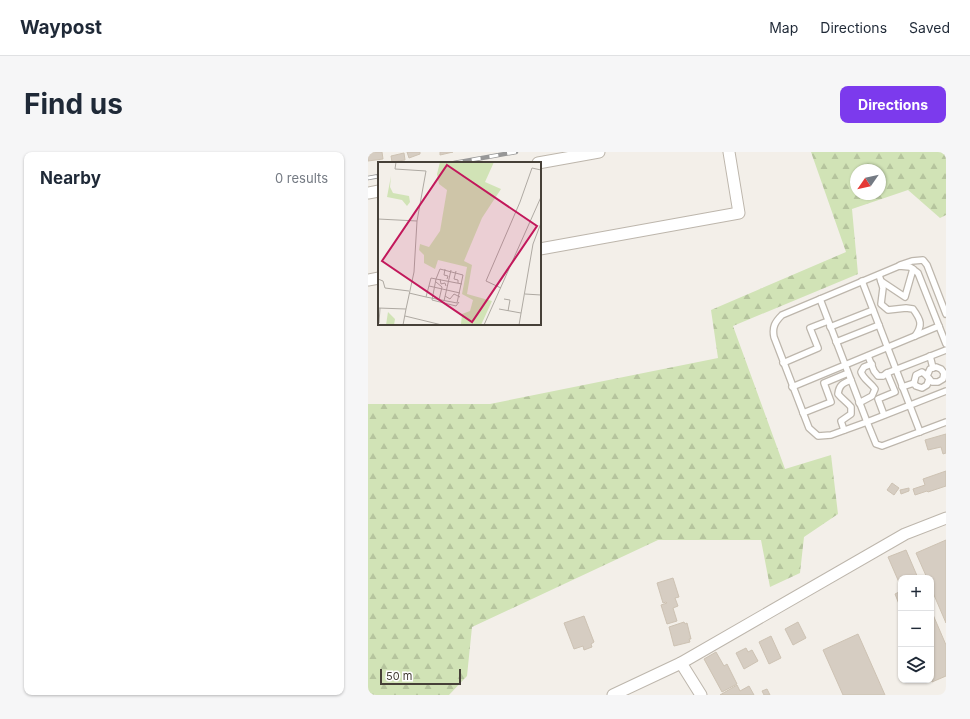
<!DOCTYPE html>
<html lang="en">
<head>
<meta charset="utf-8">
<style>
	body { margin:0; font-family:Inter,sans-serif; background:#f6f6f7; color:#1f2937 }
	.controls { position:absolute; right:12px; bottom:12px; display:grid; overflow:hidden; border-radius:8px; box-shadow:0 1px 3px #0004 }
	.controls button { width:36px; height:36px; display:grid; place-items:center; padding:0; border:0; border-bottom:1px solid #e0e1e3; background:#fff; color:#1f2937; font:20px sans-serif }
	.compass { position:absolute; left:482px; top:12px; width:36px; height:36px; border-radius:50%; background:#fff; box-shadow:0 1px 3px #0004; rotate:236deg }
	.scale { position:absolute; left:12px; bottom:10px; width:81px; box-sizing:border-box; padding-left:4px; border:2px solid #464038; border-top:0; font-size:11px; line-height:14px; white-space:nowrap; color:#464038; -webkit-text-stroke:3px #fff; paint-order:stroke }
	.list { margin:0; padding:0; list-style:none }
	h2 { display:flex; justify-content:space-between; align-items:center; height:52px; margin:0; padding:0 16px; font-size:17px }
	h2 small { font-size:13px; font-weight:400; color:#747a83 }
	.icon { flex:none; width:22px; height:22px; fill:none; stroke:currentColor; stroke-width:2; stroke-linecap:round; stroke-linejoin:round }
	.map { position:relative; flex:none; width:578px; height:543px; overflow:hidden; border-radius:8px }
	header { display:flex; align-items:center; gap:24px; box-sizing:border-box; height:56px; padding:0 20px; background:#fff; border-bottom:1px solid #e0e1e3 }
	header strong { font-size:19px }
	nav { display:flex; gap:22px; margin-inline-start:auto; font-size:14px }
	.intro { display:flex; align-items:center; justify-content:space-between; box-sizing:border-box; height:96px; padding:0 24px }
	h1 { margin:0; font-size:28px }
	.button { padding:10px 18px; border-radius:8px; background:#7c3aed; color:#fff; font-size:14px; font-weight:700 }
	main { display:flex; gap:24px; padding:0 24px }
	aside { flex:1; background:#fff; border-radius:8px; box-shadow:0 1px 3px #0004 }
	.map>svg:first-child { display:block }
	.forest { fill:url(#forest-firs); fill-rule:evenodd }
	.building { fill:#d6cdc2; stroke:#cdc2b3 }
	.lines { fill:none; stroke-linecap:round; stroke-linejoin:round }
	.service-casing { stroke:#bdb6ac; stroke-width:8 }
	.minor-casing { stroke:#bdb6ac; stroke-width:13 }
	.service { stroke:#fff; stroke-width:5.5 }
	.minor { stroke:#fff; stroke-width:11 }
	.rail-casing { stroke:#979797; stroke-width:4.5 }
	.rail { stroke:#fff; stroke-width:3; stroke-dasharray:9; stroke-linecap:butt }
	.inset-road { fill:none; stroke:#aea9a2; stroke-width:1 }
	.view { fill:#c2185b; fill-opacity:0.15; stroke:#c2185b; stroke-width:2 }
	.inset-edge { fill:none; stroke:#464038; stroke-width:2 }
</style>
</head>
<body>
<header>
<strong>Waypost</strong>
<nav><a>Map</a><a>Directions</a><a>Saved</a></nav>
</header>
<div class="intro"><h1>Find us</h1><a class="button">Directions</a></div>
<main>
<aside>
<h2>Nearby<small>0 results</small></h2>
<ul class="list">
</ul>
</aside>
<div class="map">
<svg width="578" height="543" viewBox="0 0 578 543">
	<defs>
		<pattern id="forest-firs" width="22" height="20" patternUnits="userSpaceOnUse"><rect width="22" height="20" fill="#d1e3b6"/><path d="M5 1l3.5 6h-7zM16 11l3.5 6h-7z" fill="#b5c49d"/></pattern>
	</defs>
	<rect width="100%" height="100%" fill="#f3efe9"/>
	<path class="forest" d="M443,0H578V63L572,66L540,38L484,57L490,122L365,174L417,317L463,303L470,362L436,385L432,421L402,435L393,388H290L104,475L99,524L81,543H0V252H122L350,206L343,158L478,100ZM488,18H512V42H488Z"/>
	<g class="building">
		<path d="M8,0H14L15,7L0,9V1Z"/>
		<path d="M39,0H52V2L41,6Z"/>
		<path d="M72,0H85L72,3Z"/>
		<path d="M36,1L37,8L24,10L23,4Z"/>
		<path d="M578,282V301L575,302L573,295L560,298L557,288Z"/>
		<path d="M578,319V334L560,340L559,339L547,343L545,337L557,333L555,327Z"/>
		<path d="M524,331L531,336L526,343L519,338Z"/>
		<path d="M541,336V339L533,342L532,338Z"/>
		<path d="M578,388V471L563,436V426H559L548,401Z"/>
		<path d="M538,398L550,426H533V435L520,405Z"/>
		<path d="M305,426L311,445L307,446L310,454L305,456L309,469L299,472L293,453L299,451L298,450L295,451L289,431Z"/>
		<path d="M533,439V457L527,442Z"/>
		<path d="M563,458L578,493V524L564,530Z"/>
		<path d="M216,464L226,490L223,492L224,495L216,498L215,494L206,497L196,471Z"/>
		<path d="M316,470L317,472L319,471L323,487H321L322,490L306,494L301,475Z"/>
		<path d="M430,470L438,486L425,493L417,477Z"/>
		<path d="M490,482L517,543H475L455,498Z"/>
		<path d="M403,484L413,506L401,512L391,490Z"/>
		<path d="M378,496L380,500L384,498L390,509L376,517L368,501Z"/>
		<path d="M348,500L356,514L359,512L369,532L354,540L336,507Z"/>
		<path d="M369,533L372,539L381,534L386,543H352Z"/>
		<path d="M399,537L402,543H396L394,539Z"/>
	</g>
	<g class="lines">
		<g class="service-casing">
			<g id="service">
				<path d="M532,113L544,109L555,108L559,113L578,162"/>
				<path d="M511,123L515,136L513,152L520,158L538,156L545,157C553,168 555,173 547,184"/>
				<path d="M494,129L552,280"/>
				<path d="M513,129L537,145L545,117"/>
				<path d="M452,147L499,270L578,239"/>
				<path d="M462,175L505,158"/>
				<path d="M468,190L511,173"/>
				<path d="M578,192L550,121L542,115L531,114L414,163C407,170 404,175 406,185L441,276L450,284L463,283L499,270L508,292L514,294L578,270"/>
				<path d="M500,204L506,219L510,224H515L519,221"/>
				<path d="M562,204L565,216"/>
				<path d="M415,211L450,196L442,176L460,169"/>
				<path d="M546,231L548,223L554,220C559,223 560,226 564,230H570L575,227L576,221L573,217L568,215L562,217L559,224"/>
				<path d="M424,235L571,174"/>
				<path d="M534,235L546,231L548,234L554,236L559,233L561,227"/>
				<path d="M491,251L504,244L507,237C502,230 496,228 493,220L496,215L504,212"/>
				<path d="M435,261L463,250L456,231L480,221"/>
				<path d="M516,263L510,247L527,240L519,221L578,198"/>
				<path d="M476,278L473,269L483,262V255C479,250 474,247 470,242C471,233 475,231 483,228"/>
			</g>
		</g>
		<g class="minor-casing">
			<g id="minor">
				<path d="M170,11L231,0"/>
				<path d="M0,41L11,39"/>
				<path d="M172,97L371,61L361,0"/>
				<path d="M0,128L11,126"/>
				<path d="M245,543L313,511"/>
				<path d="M333,543L313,511L537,382L578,366"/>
			</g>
		</g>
		<use href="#service" class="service"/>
		<use href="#minor" class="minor"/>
		<g class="rail-casing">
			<g id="rail">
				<path d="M86,11L148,0"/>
				<path d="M0,26L11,24"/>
			</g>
		</g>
		<use href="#rail" class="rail"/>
	</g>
	<g transform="translate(10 10)">
		<rect width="163" height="163" fill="#f3efe9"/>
		<path d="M62,0H116L107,20L123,27L104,56L86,99L94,103L89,132L114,139L103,163L83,162L84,152L92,149L95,138L84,132L89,105L60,98L57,107L46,101V93L41,88L42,82L51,85L62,69L69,28L61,22L59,12ZM13,14L12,25L15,31L31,34L32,40L29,44L24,38L9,35ZM10,150L17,157L16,163H8Z" fill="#d1e3b6"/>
		<path class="inset-road" d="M18,0L17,7L48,9L39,59M0,57L39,59L36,110L28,147M62,107L85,113L79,141L48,135L53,116L58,117ZM67,107L66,113L70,114L69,117M78,109L76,117L80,118V121M0,117L5,119L7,126L31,129M62,117L63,122L67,121L68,124M58,120L64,125L61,138M51,124L82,131M123,126L108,119L142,40L154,6L163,8M31,131L48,135M147,132L163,133M67,134L72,137L76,132L82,135M126,137L132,138L130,149M66,139L73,108M81,140L78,144L54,138L58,117L84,122M0,146L28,147L25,163M121,147L143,151M27,154L64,163M1,161L2,146M106,163L163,35M141,163L155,82L163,61"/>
		<path class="view" d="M69,3L159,64L94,160L4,99Z"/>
		<rect width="163" height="163" class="inset-edge"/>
	</g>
</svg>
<div class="controls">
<button>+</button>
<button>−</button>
<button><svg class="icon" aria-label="layers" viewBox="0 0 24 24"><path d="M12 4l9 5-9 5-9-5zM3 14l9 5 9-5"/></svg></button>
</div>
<svg class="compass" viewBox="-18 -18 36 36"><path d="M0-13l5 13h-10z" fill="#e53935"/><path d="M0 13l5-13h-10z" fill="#747a83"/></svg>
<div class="scale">50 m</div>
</div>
</main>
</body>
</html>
